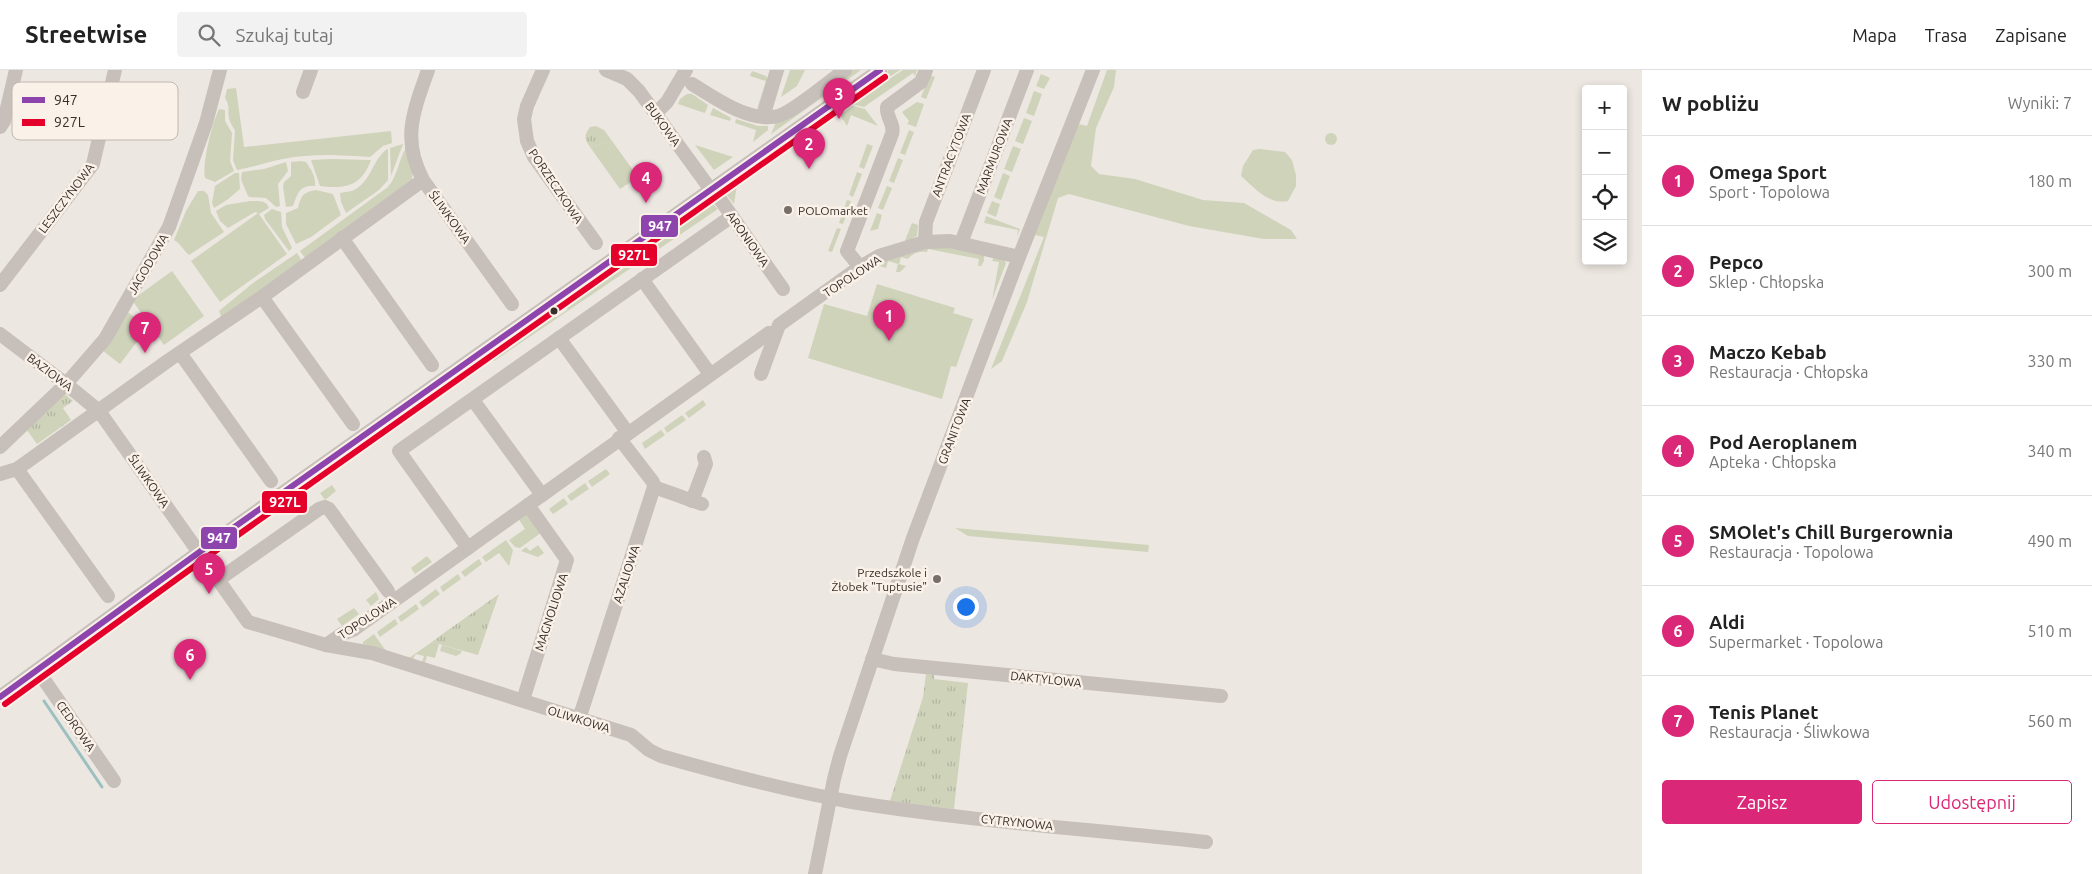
<!DOCTYPE html>
<html lang="pl">
<head>
<meta charset="utf-8">
<style>
	body { margin:0; font-family:Ubuntu,sans-serif; background:#f2f2f2; color:#222 }
	.controls { position:absolute; right:15px; top:15px; display:grid; overflow:hidden; border-radius:5px; box-shadow:0 2px 8px #0003 }
	.controls button { width:45px; height:45px; display:grid; place-items:center; padding:0; border:0; border-bottom:1px solid #e0e0e0; background:#fff; color:#222; font:25px sans-serif }
	.you { position:absolute; left:965px; top:536px; width:18px; height:18px; margin:-12px; border:4px solid #fff; border-radius:50%; background:#1a73e8; box-shadow:0 0 0 8px #1a73e833 }
	.badge { display:grid; place-items:center; width:32px; height:32px; border-radius:50%; background:#db2777; color:#fff; font-size:16px; font-weight:700 }
	.pin { position:absolute; translate:-50% -41px; filter:drop-shadow(0 1px 2px #0008) }
	.pin::after { content:''; position:absolute; top:26px; width:18px; height:15px; background:inherit; clip-path:polygon(0 0,100% 0,50% 100%) }
	.list { margin:0; padding:0; list-style:none }
	h2 { display:flex; justify-content:space-between; align-items:center; height:65px; margin:0; padding:0 20px; font-size:21px }
	h2 small { font-size:16px; font-weight:400; color:#767676 }
	.list li { display:grid; grid-template-columns:32px 1fr auto; gap:15px; align-items:center; box-sizing:border-box; height:90px; padding:0 20px; border-top:1px solid #e0e0e0 }
	.list b { display:block; font-size:19px; white-space:nowrap }
	.list p { margin:0; font-size:16px; white-space:nowrap; color:#767676 }
	.list em { font-size:16px; font-style:normal; color:#767676 }
	.actions { display:flex; gap:10px; padding:15px 20px }
	.actions a { flex:1; padding:11px 0; border:1px solid #db2777; border-radius:5px; text-align:center; font-size:18px; color:#db2777 }
	.actions .main { background:#db2777; color:#fff }
	.icon { flex:none; width:28px; height:28px; fill:none; stroke:currentColor; stroke-width:2; stroke-linecap:round; stroke-linejoin:round }
	.map { position:relative; flex:none; width:1642px; height:804px; overflow:hidden }
	header { display:flex; align-items:center; gap:30px; box-sizing:border-box; height:70px; padding:0 25px; background:#fff; border-bottom:1px solid #e0e0e0 }
	header strong { font-size:24px }
	nav { display:flex; gap:28px; margin-inline-start:auto; font-size:18px }
	.search { width:350px; height:45px; background:#f2f2f2; display:flex; align-items:center; gap:12px; box-sizing:border-box; padding:0 18px; border-radius:5px; color:#767676; font-size:19px }
	main { display:flex }
	aside { flex:1; background:#fff }
	.map>svg:first-child { display:block }
	.grass { fill:#cfd3ba }
	.park { fill:url(#park-tufts) }
	.lines { fill:none; stroke-linecap:round; stroke-linejoin:round }
	.stream { stroke:#9cc0c0; stroke-width:3 }
	.minor { stroke:#c7bfb9; stroke-width:14 }
	.bus-1-casing { stroke:#faf2e8; stroke-width:10 }
	.bus-2-casing { stroke:#faf2e8; stroke-width:10 }
	.bus-1 { stroke:#8e44ad; stroke-width:6 }
	.bus-2 { stroke:#e4002b; stroke-width:6 }
	.poi-dot { fill:#776e69; stroke:#faf2e8; stroke-width:2 }
	.bus-dot { fill:#382d28; stroke:#faf2e8; stroke-width:2 }
	.labels { text-anchor:middle; dominant-baseline:central; stroke-width:5; stroke-linejoin:round; paint-order:stroke }
	.street-label { font-size:12px; fill:#382d28; stroke:#faf2e8 }
	.poi-label { font-size:12px; fill:#382d28; stroke:#faf2e8; text-anchor:start }
	.key { fill:#faf2e8; stroke:#c0b7ae; stroke-width:1 }
	.key-label { font-size:14px; fill:#382d28 }
	.line-badge { stroke:#faf2e8; stroke-width:2 }
	.badge-label { font-size:14px; text-anchor:middle; font-weight:bold; fill:#fff }
</style>
</head>
<body>
<header>
<strong>Streetwise</strong>
<div class="search"><svg class="icon" aria-label="search" viewBox="0 0 24 24"><circle cx="10" cy="10" r="6"/><path d="M15 15l6 6"/></svg>Szukaj tutaj</div>
<nav><a>Mapa</a><a>Trasa</a><a>Zapisane</a></nav>
</header>
<main>
<div class="map">
<svg width="1642" height="804" viewBox="0 0 1642 804">
	<defs>
		<pattern id="park-tufts" width="24" height="20" patternUnits="userSpaceOnUse" patternTransform="scale(1.25)"><rect width="24" height="20" fill="#cfd3ba"/><path d="M3 7l-1-3M5 7V3M7 7l1-3M15 17l-1-3M17 17v-4M19 17l1-3" fill="none" stroke="#b2b5a0"/></pattern>
	</defs>
	<rect width="100%" height="100%" fill="#ede7e1"/>
	<g class="grass">
		<path d="M790,0H805L797,16L781,27Z"/>
		<path d="M853,0H861L771,64L775,55L774,52L789,47Z"/>
		<path d="M889,0H900L837,41L833,40Z"/>
		<path d="M903,0H917L915,6L913,3L864,37L852,34Z"/>
		<path d="M1107,0H1116L1114,17L1096,58L1091,96L1099,104L1135,109L1203,130L1244,133L1291,160L1297,169H1264L1189,156L1069,124L1058,128L1027,232L1002,291L991,299L1044,167L1035,165L1078,54L1087,56Z"/>
		<path d="M752,1L766,6L768,10L759,38L757,39L766,11L750,6Z"/>
		<path d="M1041,4L1050,8L1044,19L1036,16Z"/>
		<path d="M930,5L935,7L926,29L921,27Z"/>
		<path d="M236,18L244,77L391,61L392,73L383,76L370,87C341,85 312,83 283,89C268,92 253,97 237,100L233,90L235,60C223,44 233,40 225,28L227,19Z"/>
		<path d="M1034,21L1042,24L1034,46L1026,43Z"/>
		<path d="M687,24H692L708,35L705,43L678,34L680,29Z"/>
		<path d="M917,32L924,34L916,57L907,54L909,51L902,42Z"/>
		<path d="M851,35L865,39L878,56L851,45L847,56L839,43Z"/>
		<path d="M713,38L731,48L730,51L710,45Z"/>
		<path d="M219,39L225,40V51L232,63L230,91L234,101L215,112L205,108C202,92 212,54 219,39Z"/>
		<path d="M829,44L826,49L743,108L734,109Z"/>
		<path d="M1024,48L1032,51L1023,74L1015,71Z"/>
		<path d="M736,49L758,56H768V60L753,72L756,60L735,53Z"/>
		<path d="M909,60L914,62L905,85L900,83Z"/>
		<circle cx="1331" cy="69" r="6"/>
		<path d="M612,71L638,107L620,119L590,77Z"/>
		<path d="M403,74L391,106L390,78Z"/>
		<path d="M867,74L873,76L864,99L859,97Z"/>
		<path d="M695,75L733,87L714,100Z"/>
		<path d="M1013,76L1021,79L1012,102L1004,99Z"/>
		<path d="M406,78L413,101L412,110L305,188L300,181L388,117C398,105 398,91 406,78Z"/>
		<path d="M387,79L388,80V110L379,120L346,143L341,132L340,123C344,122 348,122 352,121C371,113 372,90 387,79Z"/>
		<path d="M1260,79L1285,82L1292,90L1296,105V116L1288,131C1268,135 1255,118 1241,106L1243,96L1253,80Z"/>
		<path d="M898,88L903,90L894,113L889,111Z"/>
		<path d="M331,89L371,90C361,117 345,119 320,116L311,90Z"/>
		<path d="M301,91L306,92C311,99 316,107 315,116C299,115 298,123 293,136L286,137L283,117L284,112L291,106V92Z"/>
		<path d="M286,92L288,101L278,114L280,136L276,137L266,128L249,127L247,124L241,109L242,102L264,99Z"/>
		<path d="M857,102L862,104L853,127L849,125Z"/>
		<path d="M235,103H239L240,119L227,130L214,138L212,133L215,116Z"/>
		<path d="M1003,103L1010,106L1001,130L994,127Z"/>
		<path d="M742,112L737,115L734,134L726,124L727,119L735,113Z"/>
		<path d="M887,116L892,118L883,140L878,138Z"/>
		<path d="M316,120L333,124L341,145L311,167L296,174L286,154V143L298,138C301,126 303,122 316,120Z"/>
		<path d="M198,121H204L208,125L211,143L224,162L189,185C183,180 181,174 174,170L186,141Z"/>
		<path d="M847,130L851,131L843,154L839,153Z"/>
		<path d="M250,131C258,131 267,130 269,138L259,144L287,184L220,232L191,191L258,143L255,142L228,158L220,151L216,141L226,135Z"/>
		<path d="M992,131L1000,134L996,147L987,143Z"/>
		<path d="M711,132L718,139L494,291L489,285L516,267L550,247H557L567,240L568,234L585,218L704,133Z"/>
		<path d="M272,139L281,142L282,157L292,178L289,181L265,149L264,145Z"/>
		<path d="M877,143L882,145L878,159L870,161Z"/>
		<path d="M986,146L1020,159L1017,167L1018,160L984,153Z"/>
		<path d="M912,153L918,155L917,166L904,173Z"/>
		<path d="M837,158L841,159L832,182L828,181Z"/>
		<path d="M947,177L984,185V191L981,196H978L979,189L928,179L927,182C919,181 913,183 908,189L901,187L899,194L906,196L900,202H896L898,194L888,191L886,198L880,196L882,192L929,178Z"/>
		<path d="M297,183L302,191L222,248L219,241L253,213Z"/>
		<path d="M994,187L1004,190L1006,193L992,230L999,192L992,191Z"/>
		<path d="M172,201L204,246L164,275L132,230Z"/>
		<path d="M877,214L955,238L953,243L973,249L956,297L951,296L942,329L808,288L824,234L867,246Z"/>
		<path d="M126,241L148,257L120,294L102,280Z"/>
		<path d="M703,330L706,335L689,348L685,343Z"/>
		<path d="M682,345L686,350L667,363L664,358Z"/>
		<path d="M661,360L665,365L645,379L642,373Z"/>
		<path d="M606,399L610,404L592,417L588,411Z"/>
		<path d="M585,413L589,419L571,431L567,426Z"/>
		<path d="M332,415L336,421L325,430L320,423Z"/>
		<path d="M564,428L568,434L553,444L549,439Z"/>
		<path d="M524,445H527L542,462L520,478L515,477L509,470L525,459L518,448Z"/>
		<path d="M955,458L1149,475L1148,482L968,466Z"/>
		<path d="M506,470L513,480L509,496L499,483L486,492L482,487Z"/>
		<path d="M538,475L544,483L538,487L521,481L526,477L530,481Z"/>
		<path d="M427,486L432,492L415,504L411,498Z"/>
		<path d="M479,489L482,494L465,507L461,502Z"/>
		<path d="M458,504L461,509L443,522L440,517Z"/>
		<path d="M436,519L440,524L423,537L419,532Z"/>
		<path d="M376,522L379,529L371,536L366,530Z"/>
		<path d="M416,534L419,539L401,552L398,547Z"/>
		<path d="M354,538L359,544L342,556L337,549Z"/>
		<path d="M395,549L398,554L380,567L377,562Z"/>
		<path d="M374,564L386,581L363,574V572Z"/>
		<path d="M432,572L439,574L435,588L427,586L425,593L422,592L424,586L416,584L413,589L409,588Z"/>
		<path d="M442,575L462,581L460,584L456,586L440,581Z"/>
	</g>
	<g class="park">
		<path d="M596,56L604,60L612,71L590,77C584,69 584,65 590,57Z"/>
		<path d="M65,324L73,331L63,338L71,350L37,374L27,360Z"/>
		<path d="M499,524L478,585L432,572L441,565Z"/>
		<path d="M926,604L934,605V609L968,613L954,739L890,731L923,627Z"/>
	</g>
	<g class="lines">
		<path class="stream" d="M44,631L102,717"/>
		<g class="minor">
			<path d="M428,0C414,41 401,68 423,110L512,234"/>
			<path d="M543,0L527,36L524,49L527,71L534,87L596,173"/>
			<path d="M606,0L627,9L639,21L708,116L715,122L783,219"/>
			<path d="M692,14C715,28 749,53 778,46C792,43 831,10 845,0"/>
			<path d="M303,22L311,0"/>
			<path d="M656,43L667,32L686,0"/>
			<path d="M763,47L777,0"/>
			<path d="M0,57L4,51L16,0"/>
			<path d="M342,168L432,295"/>
			<path d="M925,172L926,152L984,0"/>
			<path d="M961,173L1027,0"/>
			<path d="M860,197L847,181L892,64C895,54 886,48 887,37L921,12L926,0"/>
			<path d="M642,209L710,304"/>
			<path d="M0,215L93,94L115,0"/>
			<path d="M262,227L353,354"/>
			<path d="M0,264L66,314L99,341L248,552L326,575L342,564L353,560L769,263"/>
			<path d="M559,268L628,363"/>
			<path d="M180,283L271,411"/>
			<path d="M761,304L779,255L860,197L879,186L925,172L950,171L1019,187"/>
			<path d="M473,330L542,425"/>
			<path d="M0,377L66,314L105,269L169,157L206,53L220,0"/>
			<path d="M17,399L108,526"/>
			<path d="M0,404L17,399L169,290L262,227L423,110"/>
			<path d="M654,417L702,434"/>
			<path d="M692,431L706,394L704,387"/>
			<path d="M468,478L399,381L732,146"/>
			<path d="M218,510L319,439L325,437L329,439L388,521"/>
			<path d="M326,575L372,583L631,665L649,680L661,686C724,704 788,721 852,732C969,751 1088,759 1206,772"/>
			<path d="M872,589L894,594L1221,626"/>
			<path d="M38,601L114,711"/>
			<path d="M0,627L209,475L880,0"/>
			<path d="M523,630L567,490L528,435"/>
			<path d="M579,649L654,417L653,412L619,368"/>
			<path d="M815,804L834,709L840,686L913,468L1019,187L1093,0"/>
		</g>
		<g class="bus-1-casing">
			<path id="bus-1" d="M0,627L209,475L880,0"/>
		</g>
		<g class="bus-2-casing">
			<path id="bus-2" d="M5,634L214,482L885,7"/>
		</g>
		<use href="#bus-1" class="bus-1"/>
		<use href="#bus-2" class="bus-2"/>
	</g>
	<g class="poi-dot">
		<circle cx="788" cy="140" r="5"/>
		<circle cx="937" cy="509" r="5"/>
	</g>
	<circle class="bus-dot" cx="554" cy="241" r="4.5"/>
	<g class="labels">
		<g class="street-label">
			<text transform="translate(663 54) rotate(54)">BUKOWA</text>
			<text transform="translate(951 85) rotate(-69)">ANTRACYTOWA</text>
			<text transform="translate(994 86) rotate(-69)">MARMUROWA</text>
			<text transform="translate(556 116) rotate(56)">PORZECZKOWA</text>
			<text transform="translate(66 128) rotate(-53)">LESZCZYNOWA</text>
			<text transform="translate(450 147) rotate(54)">ŚLIWKOWA</text>
			<text transform="translate(748 169) rotate(55)">ARONIOWA</text>
			<text transform="translate(148 194) rotate(-60)">JAGODOWA</text>
			<text transform="translate(852 206) rotate(-33)">TOPOLOWA</text>
			<text transform="translate(50 302) rotate(37)">BAZIOWA</text>
			<text transform="translate(954 361) rotate(-69)">GRANITOWA</text>
			<text transform="translate(149 411) rotate(55)">ŚLIWKOWA</text>
			<text transform="translate(626 504) rotate(-72)">AZALIOWA</text>
			<text transform="translate(551 542) rotate(-72)">MAGNOLIOWA</text>
			<text transform="translate(367 548) rotate(-33)">TOPOLOWA</text>
			<text transform="translate(1046 609) rotate(6)">DAKTYLOWA</text>
			<text transform="translate(579 649) rotate(17)">OLIWKOWA</text>
			<text transform="translate(76 656) rotate(55)">CEDROWA</text>
			<text transform="translate(1017 752) rotate(6)">CYTRYNOWA</text>
		</g>
		<g class="poi-label">
			<text x="798" y="140">POLOmarket</text>
			<text x="927" y="502" text-anchor="end">Przedszkole i<tspan x="927" dy="14">Żłobek "Tuptusie"</tspan></text>
		</g>
	</g>
	<rect x="12" y="12" width="166" height="58" rx="8" class="key"/>
	<rect x="22" y="27" width="23" height="6" fill="#8e44ad"/>
	<rect x="22" y="49" width="23" height="7" fill="#e4002b"/>
	<g class="key-label">
		<text x="54" y="35">947</text>
		<text x="54" y="57">927L</text>
	</g>
	<g class="line-badge">
		<rect x="640" y="144" width="39" height="24" rx="5" fill="#8e44ad"/>
		<rect x="610" y="173" width="48" height="24" rx="5" fill="#e4002b"/>
		<rect x="261" y="420" width="47" height="24" rx="5" fill="#e4002b"/>
		<rect x="200" y="456" width="38" height="24" rx="5" fill="#8e44ad"/>
	</g>
	<g class="badge-label">
		<text x="660" y="161">947</text>
		<text x="634" y="190">927L</text>
		<text x="285" y="437">927L</text>
		<text x="219" y="473">947</text>
	</g>
</svg>
<div class="controls">
<button>+</button>
<button>−</button>
<button><svg class="icon" aria-label="locate" viewBox="0 0 24 24"><circle cx="12" cy="12" r="6"/><path d="M12 2v4M12 18v4M2 12h4M18 12h4"/></svg></button>
<button><svg class="icon" aria-label="layers" viewBox="0 0 24 24"><path d="M12 4l9 5-9 5-9-5zM3 14l9 5 9-5"/></svg></button>
</div>
<div class="you"></div>
<div class="pin badge" style="left:889px;top:271px">1</div>
<div class="pin badge" style="left:809px;top:99px">2</div>
<div class="pin badge" style="left:839px;top:49px">3</div>
<div class="pin badge" style="left:646px;top:133px">4</div>
<div class="pin badge" style="left:209px;top:524px">5</div>
<div class="pin badge" style="left:190px;top:610px">6</div>
<div class="pin badge" style="left:145px;top:283px">7</div>
</div>
<aside>
<h2>W pobliżu<small>Wyniki: 7</small></h2>
<ul class="list">
<li><span class="badge">1</span><div><b>Omega Sport</b><p>Sport · Topolowa</p></div><em>180 m</em></li>
<li><span class="badge">2</span><div><b>Pepco</b><p>Sklep · Chłopska</p></div><em>300 m</em></li>
<li><span class="badge">3</span><div><b>Maczo Kebab</b><p>Restauracja · Chłopska</p></div><em>330 m</em></li>
<li><span class="badge">4</span><div><b>Pod Aeroplanem</b><p>Apteka · Chłopska</p></div><em>340 m</em></li>
<li><span class="badge">5</span><div><b>SMOlet's Chill Burgerownia</b><p>Restauracja · Topolowa</p></div><em>490 m</em></li>
<li><span class="badge">6</span><div><b>Aldi</b><p>Supermarket · Topolowa</p></div><em>510 m</em></li>
<li><span class="badge">7</span><div><b>Tenis Planet</b><p>Restauracja · Śliwkowa</p></div><em>560 m</em></li>
</ul>
<div class="actions"><a class="main">Zapisz</a><a>Udostępnij</a></div>
</aside>
</main>
</body>
</html>
